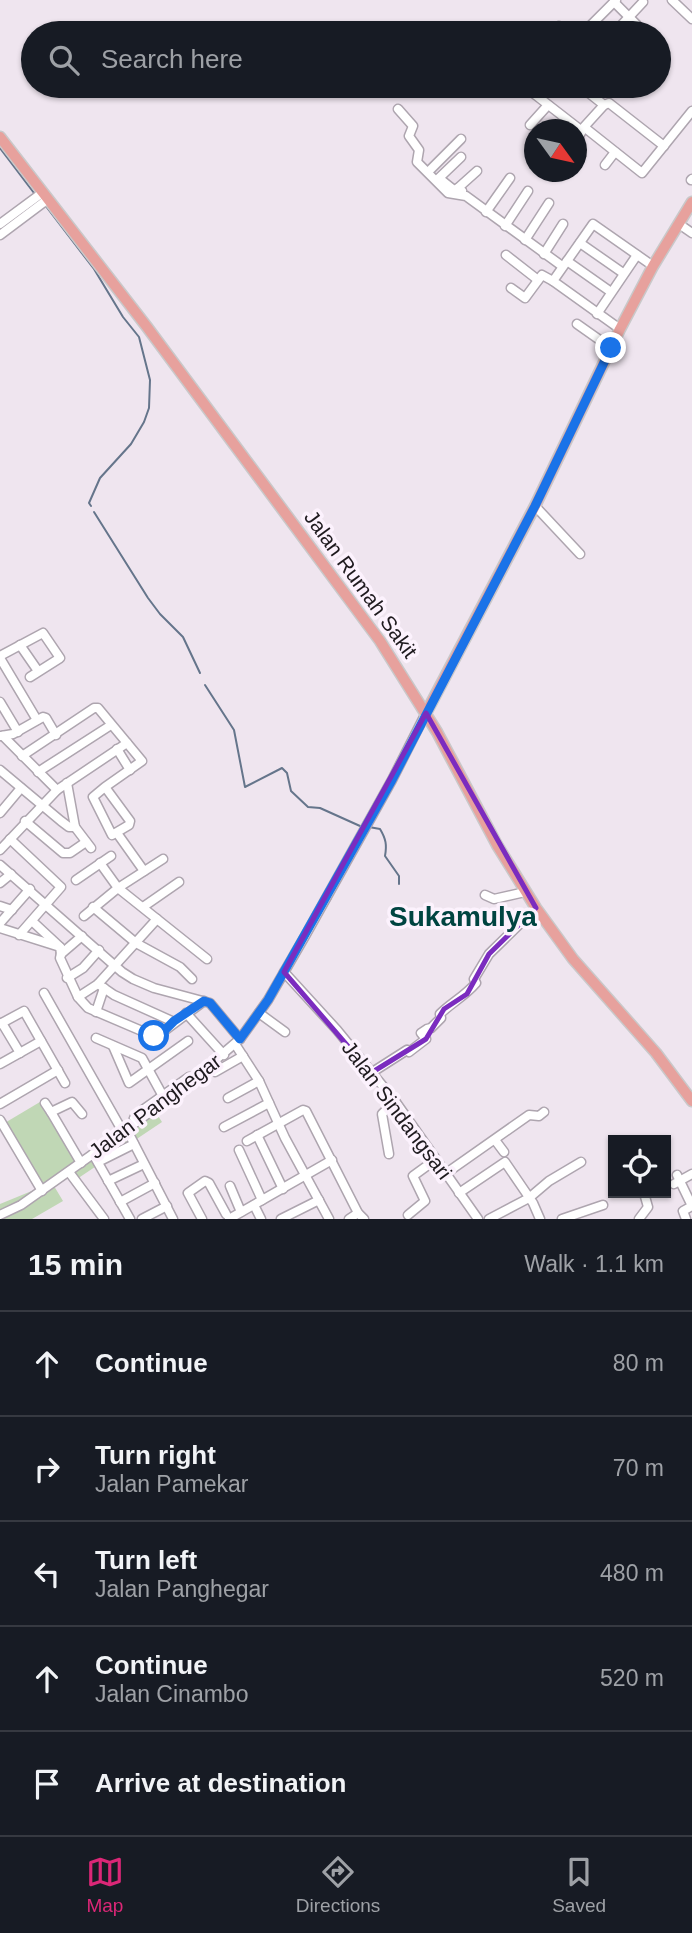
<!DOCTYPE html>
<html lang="en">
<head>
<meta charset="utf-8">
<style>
	body { margin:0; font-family:Arial,sans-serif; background:#242831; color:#f1f3f6 }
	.controls { position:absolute; right:21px; bottom:21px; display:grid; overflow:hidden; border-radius:0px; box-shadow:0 2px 5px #0004 }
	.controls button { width:63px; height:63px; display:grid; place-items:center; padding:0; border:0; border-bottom:2px solid #363941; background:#171b24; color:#f1f3f6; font:35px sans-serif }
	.compass { position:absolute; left:524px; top:119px; width:63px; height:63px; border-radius:50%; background:#171b24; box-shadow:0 2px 5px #0004; rotate:123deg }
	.stop { position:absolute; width:21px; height:21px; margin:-16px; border:5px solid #1a73e8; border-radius:50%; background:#fff }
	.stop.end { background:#1a73e8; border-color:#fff; box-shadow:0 2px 7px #0008 }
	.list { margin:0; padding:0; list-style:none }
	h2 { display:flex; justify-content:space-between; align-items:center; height:91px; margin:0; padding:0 28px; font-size:30px }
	h2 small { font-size:23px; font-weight:400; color:#9ea1a6 }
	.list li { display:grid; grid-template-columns:46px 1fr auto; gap:21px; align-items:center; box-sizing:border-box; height:105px; padding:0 28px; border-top:2px solid #363941 }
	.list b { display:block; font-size:26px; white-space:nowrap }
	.list p { margin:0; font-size:23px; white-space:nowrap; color:#9ea1a6 }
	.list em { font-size:23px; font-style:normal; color:#9ea1a6 }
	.icon { flex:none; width:38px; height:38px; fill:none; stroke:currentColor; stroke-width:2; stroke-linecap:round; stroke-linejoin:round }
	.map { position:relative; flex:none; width:692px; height:1219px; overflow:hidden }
	.search { position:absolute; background:#171b24; box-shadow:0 2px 5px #0004; left:21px; right:21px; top:21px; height:77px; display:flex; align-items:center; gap:18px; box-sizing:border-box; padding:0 24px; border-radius:38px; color:#9ea1a6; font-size:26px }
	.sheet { height:616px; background:#171b24 }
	nav { display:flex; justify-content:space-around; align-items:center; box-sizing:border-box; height:98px; border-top:2px solid #363941; background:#171b24; font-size:19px; color:#9ea1a6 }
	nav a { display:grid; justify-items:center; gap:4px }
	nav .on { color:#db2777 }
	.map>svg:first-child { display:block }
	.green { fill:#c0d7b5 }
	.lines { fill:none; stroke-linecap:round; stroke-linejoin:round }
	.stream { stroke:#65758b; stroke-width:2 }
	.minor-casing { stroke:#aea5af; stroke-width:11 }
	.major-casing { stroke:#c9c8c9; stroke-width:13 }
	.minor { stroke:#fff; stroke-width:8 }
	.major { stroke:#e7a19d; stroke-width:10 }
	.route { stroke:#1a73e8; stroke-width:9 }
	.marked { fill:none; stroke:#7b2cbf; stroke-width:5; stroke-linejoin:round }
	.labels { text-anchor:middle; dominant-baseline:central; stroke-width:7; stroke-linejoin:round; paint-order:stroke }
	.street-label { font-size:21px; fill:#1e1a1e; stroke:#fcf2fd }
	.district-label { font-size:28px; font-weight:bold; fill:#004441; stroke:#fcf2fd }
</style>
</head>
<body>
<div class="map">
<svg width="692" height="1219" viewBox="0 0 692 1219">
	<rect width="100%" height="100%" fill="#efe5ef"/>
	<path class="green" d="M45,1099L80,1164L153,1108L162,1122L74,1181L69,1176L54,1186L63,1201L32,1219H0V1204L39,1188L3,1124Z"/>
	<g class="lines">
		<g class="stream">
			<path d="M0,148L34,193"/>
			<path d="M45,205L94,269L123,317L139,337L150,380L149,408L144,422L131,444L100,478L89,503L91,506"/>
			<path d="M94,512L148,598L160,614L183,637L200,673"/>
			<path d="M205,685L234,730L245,787L282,768L287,773L291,791L308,807L320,808L360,826"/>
			<path d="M369,827L380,829C386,839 387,845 385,856L399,876V884"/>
			<path d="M325,908L331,898"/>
		</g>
		<g class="minor-casing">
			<g id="minor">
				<path d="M672,0L692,19"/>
				<path d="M614,2L637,25L629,33"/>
				<path d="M550,33L559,26L570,33"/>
				<path d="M583,33L616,0"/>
				<path d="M614,33L643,2"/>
				<path d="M524,86L582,131L576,141"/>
				<path d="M580,86L604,105L609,103L664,146"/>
				<path d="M604,105L584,127L642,173L692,111"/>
				<path d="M398,109L413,126L409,136L419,150L417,162L448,193L466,196L562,266"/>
				<path d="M530,125L548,105"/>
				<path d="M605,165L615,152"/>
				<path d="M428,172L461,139"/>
				<path d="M691,180L692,179"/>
				<path d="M458,188L454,190L439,178L461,157"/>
				<path d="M462,191L458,188L477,171"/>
				<path d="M486,212L510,178"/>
				<path d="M0,224L42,193"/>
				<path d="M679,224L692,233"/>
				<path d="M505,226L528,191"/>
				<path d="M0,235L48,199"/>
				<path d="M525,240L549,203"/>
				<path d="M580,243L623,273"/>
				<path d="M544,254L563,224"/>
				<path d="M506,255L538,280"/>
				<path d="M567,261L611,292"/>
				<path d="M511,288L525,298L542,275L553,281"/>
				<path d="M597,314L637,255"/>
				<path d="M577,324L611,348"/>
				<path d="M620,329L553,281L593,224L653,266"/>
				<path d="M535,506L580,554"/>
				<path d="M20,645L38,671"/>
				<path d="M0,656L43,633L60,658L30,677"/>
				<path d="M0,658L37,720"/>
				<path d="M0,702L18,732"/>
				<path d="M1,736L13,734L43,717L46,718L56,735"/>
				<path d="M3,736L57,790"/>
				<path d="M117,749L130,770"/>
				<path d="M22,756L94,708H98L142,761L105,787L130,821L129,825L112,835L93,797L105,787"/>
				<path d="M0,770L61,821L69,827H75"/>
				<path d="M38,772L111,725"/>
				<path d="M67,783L75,827L91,848"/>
				<path d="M0,813L21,788"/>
				<path d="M25,821L63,853H70L86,842"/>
				<path d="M117,833L144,871"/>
				<path d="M10,839L61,887L19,935"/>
				<path d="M0,850L57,790L127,743"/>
				<path d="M100,863L118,888L207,959"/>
				<path d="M0,865L122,972L133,979L154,988L210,1003L240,1039"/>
				<path d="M76,880L111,856"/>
				<path d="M0,883L11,874"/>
				<path d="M485,895L494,899L525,892"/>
				<path d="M0,906L12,910"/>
				<path d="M93,907L136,943L180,967L192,979"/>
				<path d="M143,907L179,882"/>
				<path d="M84,916L118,888L163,859"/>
				<path d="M157,919L98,984L78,997L88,1008L156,1037L204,1001"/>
				<path d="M32,921L60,947"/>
				<path d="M0,923L30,889"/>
				<path d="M0,928L60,947L61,954"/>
				<path d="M61,954L60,958L78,997"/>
				<path d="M61,954L82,936"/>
				<path d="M284,972L337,1030L395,1101L478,1219"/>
				<path d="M67,978L83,968L99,950"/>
				<path d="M98,984L114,995L174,1022"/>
				<path d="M44,993L123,1132"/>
				<path d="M96,1012L104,988"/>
				<path d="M186,1013L224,1055"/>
				<path d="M259,1013L285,1032"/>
				<path d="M2,1023L20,1053"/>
				<path d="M0,1024L24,1011L65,1083"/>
				<path d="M96,1038L142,1058L164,1098"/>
				<path d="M235,1044L259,1081L285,1138L329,1219"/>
				<path d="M113,1046L129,1083L188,1041"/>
				<path d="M0,1064L41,1041"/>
				<path d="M208,1068L215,1072L243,1056"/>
				<path d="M371,1073L407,1050L409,1052L426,1039L421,1033L427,1029L431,1028L441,1018L440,1014C451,1003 465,996 476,983L474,979L489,954L536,908"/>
				<path d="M228,1098L259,1081"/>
				<path d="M45,1103L51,1112"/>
				<path d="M0,1104L58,1070"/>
				<path d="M0,1120L42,1191"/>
				<path d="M136,1122L134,1118L137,1114L189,1077"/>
				<path d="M224,1127L269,1103"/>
				<path d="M127,1130L173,1219"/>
				<path d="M257,1135L283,1189"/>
				<path d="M495,1140L504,1152"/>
				<path d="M247,1141L303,1110L306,1111L358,1213L364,1219"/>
				<path d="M239,1150L262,1200"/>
				<path d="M93,1154L130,1219"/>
				<path d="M389,1154L382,1114L395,1101"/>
				<path d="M98,1162L134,1144"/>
				<path d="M81,1163L51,1112L72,1102L82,1114"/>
				<path d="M69,1172L104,1219"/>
				<path d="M445,1174L529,1115L539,1116L544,1112"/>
				<path d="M677,1175L692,1206L683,1211L686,1219"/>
				<path d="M108,1181L144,1164"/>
				<path d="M674,1184L692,1174"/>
				<path d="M230,1186L241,1212"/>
				<path d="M459,1193L505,1162L533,1203L540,1219"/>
				<path d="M120,1202L155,1183"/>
				<path d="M254,1205L261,1219"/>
				<path d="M0,1215L21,1205L93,1154L185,1086L240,1039L268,1000L305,936L392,780L426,713"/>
				<path d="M408,1215L425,1201L413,1176L435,1160"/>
				<path d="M142,1219L167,1206"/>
				<path d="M202,1219L188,1193L205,1181L209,1183L226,1214"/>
				<path d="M229,1219L332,1160"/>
				<path d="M281,1219L319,1200"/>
				<path d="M349,1219L358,1213"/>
				<path d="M489,1219L529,1198L549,1181L581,1162"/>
				<path d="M562,1219L603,1205"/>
				<path d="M639,1219L648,1207L644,1193"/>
			</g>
		</g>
		<g class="major-casing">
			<g id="major">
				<path d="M0,137L147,327L380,641L437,732L497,845L536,908L573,959L656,1053L692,1101"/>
				<path d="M426,713L535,506L620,329L653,266L692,202"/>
			</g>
		</g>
		<use href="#minor" class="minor"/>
		<use href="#major" class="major"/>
	</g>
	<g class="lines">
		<path class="route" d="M154,1036L158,1037L174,1021L204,1001L210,1003L240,1039L268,1000L392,780L535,506L611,348"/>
	</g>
	<path class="marked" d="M426,713L536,908L489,954L467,994L444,1009L426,1039L371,1073L284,972Z"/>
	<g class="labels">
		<g class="street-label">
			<text transform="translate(361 584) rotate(54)">Jalan Rumah Sakit</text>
			<text transform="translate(155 1106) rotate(-37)">Jalan Panghegar</text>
			<text transform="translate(397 1110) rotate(53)">Jalan Sindangsari</text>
		</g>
		<g class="district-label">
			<text x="463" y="916">Sukamulya</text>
		</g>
	</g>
</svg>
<div class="controls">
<button><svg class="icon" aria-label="locate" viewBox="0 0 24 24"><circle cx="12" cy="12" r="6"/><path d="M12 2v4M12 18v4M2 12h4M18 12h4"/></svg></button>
</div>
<svg class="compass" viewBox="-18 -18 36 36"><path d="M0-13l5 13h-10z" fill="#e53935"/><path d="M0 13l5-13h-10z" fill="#9ea1a6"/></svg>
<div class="stop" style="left:154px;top:1036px"></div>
<div class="stop end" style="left:611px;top:348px"></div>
<div class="search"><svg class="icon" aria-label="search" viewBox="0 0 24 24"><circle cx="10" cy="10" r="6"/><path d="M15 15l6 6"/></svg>Search here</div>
</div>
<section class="sheet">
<h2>15 min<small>Walk · 1.1 km</small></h2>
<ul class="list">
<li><svg class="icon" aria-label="ahead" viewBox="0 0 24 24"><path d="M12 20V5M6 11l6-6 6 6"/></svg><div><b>Continue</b></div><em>80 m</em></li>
<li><svg class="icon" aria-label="right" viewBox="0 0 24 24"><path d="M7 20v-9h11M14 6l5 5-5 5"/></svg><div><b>Turn right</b><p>Jalan Pamekar</p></div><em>70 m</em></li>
<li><svg class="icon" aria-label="left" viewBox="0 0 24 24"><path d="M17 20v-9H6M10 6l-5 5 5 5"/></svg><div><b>Turn left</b><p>Jalan Panghegar</p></div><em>480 m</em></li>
<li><svg class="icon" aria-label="ahead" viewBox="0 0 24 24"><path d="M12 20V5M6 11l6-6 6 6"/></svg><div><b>Continue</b><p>Jalan Cinambo</p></div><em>520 m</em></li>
<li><svg class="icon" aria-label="arrive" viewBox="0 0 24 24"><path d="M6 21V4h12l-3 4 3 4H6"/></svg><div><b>Arrive at destination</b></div></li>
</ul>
</section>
<nav>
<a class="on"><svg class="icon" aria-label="map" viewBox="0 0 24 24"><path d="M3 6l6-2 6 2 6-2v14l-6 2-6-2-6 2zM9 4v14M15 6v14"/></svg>Map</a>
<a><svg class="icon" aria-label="directions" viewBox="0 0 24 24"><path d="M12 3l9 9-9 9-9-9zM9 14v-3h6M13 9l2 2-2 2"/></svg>Directions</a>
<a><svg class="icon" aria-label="saved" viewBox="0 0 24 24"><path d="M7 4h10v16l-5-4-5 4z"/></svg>Saved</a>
</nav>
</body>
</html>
